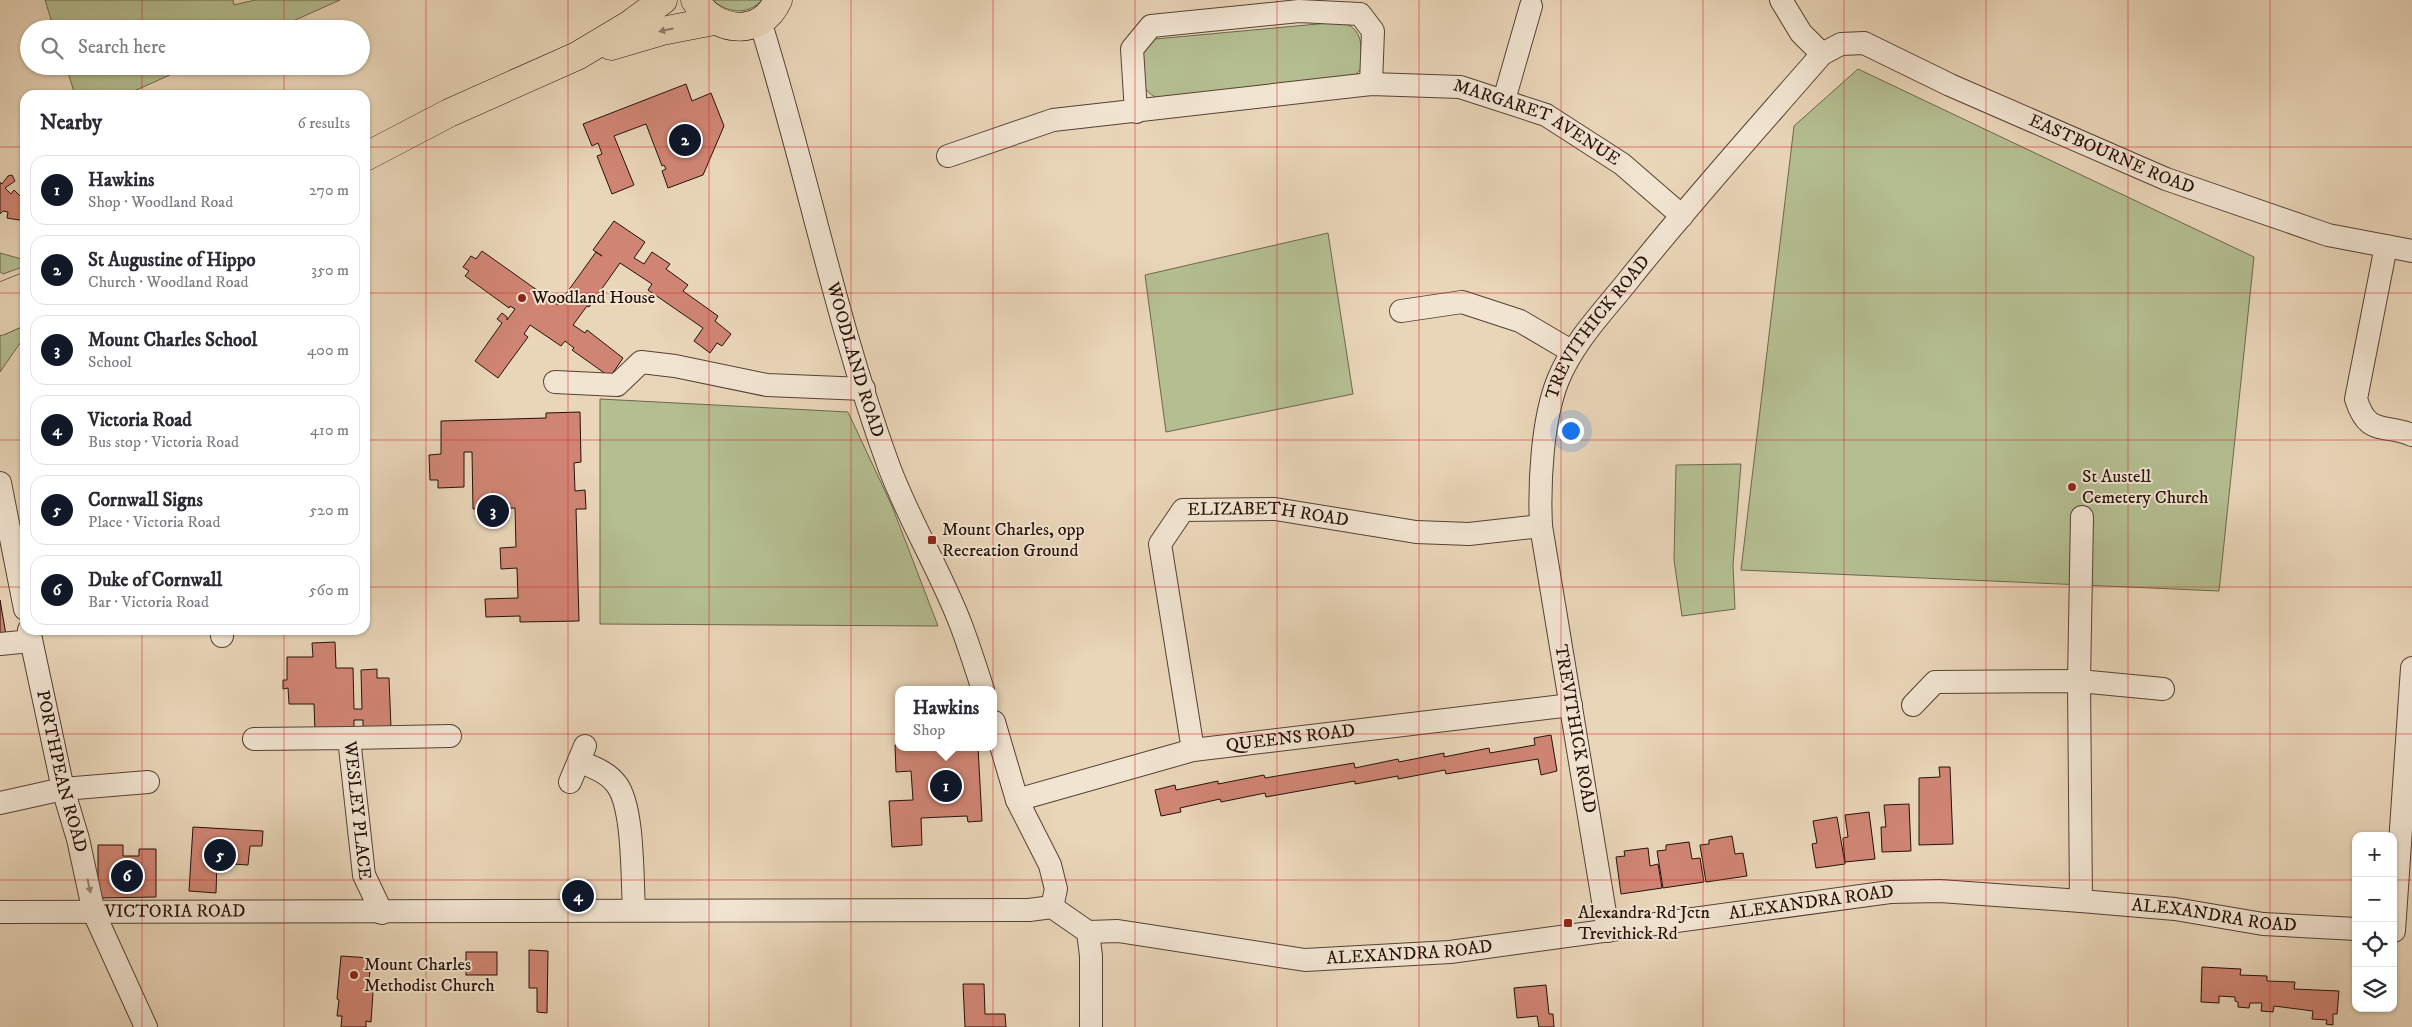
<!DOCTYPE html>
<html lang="en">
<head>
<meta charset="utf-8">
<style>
	body { margin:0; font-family:"IM FELL DW Pica",serif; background:#f7f7f7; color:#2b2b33 }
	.controls { position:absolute; right:15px; bottom:15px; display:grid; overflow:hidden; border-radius:10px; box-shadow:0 1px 4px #0004 }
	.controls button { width:45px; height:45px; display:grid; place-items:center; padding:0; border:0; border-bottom:1px solid #e1e1e2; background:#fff; color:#2b2b33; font:25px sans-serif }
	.you { position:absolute; left:1570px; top:430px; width:18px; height:18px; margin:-12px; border:4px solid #fff; border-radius:50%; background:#1a73e8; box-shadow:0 0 0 8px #1a73e833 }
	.badge { display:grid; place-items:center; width:32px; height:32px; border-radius:50%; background:#111827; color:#fff; font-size:16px; font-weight:700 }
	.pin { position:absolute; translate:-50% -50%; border:2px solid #fff; box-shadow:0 1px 5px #0006 }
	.popup { position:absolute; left:895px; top:686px; width:102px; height:65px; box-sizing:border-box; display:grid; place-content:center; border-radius:10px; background:#fff; filter:drop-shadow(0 1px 4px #0005); font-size:16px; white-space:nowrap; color:#7c7c81 }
	.popup b { font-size:19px; color:#2b2b33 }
	.popup::after { content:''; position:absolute; left:50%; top:100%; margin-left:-10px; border:10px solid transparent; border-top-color:#fff }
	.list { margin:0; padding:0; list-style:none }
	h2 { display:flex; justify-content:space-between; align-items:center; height:65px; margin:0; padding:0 20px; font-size:21px }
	h2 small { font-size:16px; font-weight:400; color:#7c7c81 }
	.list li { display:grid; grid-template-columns:32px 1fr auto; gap:15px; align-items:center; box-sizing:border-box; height:70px; margin:0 10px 10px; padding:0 10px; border:1px solid #e1e1e2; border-radius:15px }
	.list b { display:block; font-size:19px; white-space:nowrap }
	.list p { margin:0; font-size:16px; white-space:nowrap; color:#7c7c81 }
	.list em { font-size:16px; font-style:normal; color:#7c7c81 }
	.icon { flex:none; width:28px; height:28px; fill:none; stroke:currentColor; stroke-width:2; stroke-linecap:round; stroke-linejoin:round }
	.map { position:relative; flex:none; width:2412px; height:1027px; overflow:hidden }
	.search { position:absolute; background:#fff; box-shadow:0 1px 4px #0004; left:20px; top:20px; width:350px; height:55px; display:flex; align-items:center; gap:12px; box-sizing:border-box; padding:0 18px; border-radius:28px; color:#7c7c81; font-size:19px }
	.panel { position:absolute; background:#fff; box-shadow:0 1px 4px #0004; left:20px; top:90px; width:350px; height:545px; border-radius:15px }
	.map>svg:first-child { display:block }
	.green { fill:#b4be91; stroke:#6c674c }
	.building { fill:#d08574; stroke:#251008 }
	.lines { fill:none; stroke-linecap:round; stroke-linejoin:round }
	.minor-casing { stroke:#564134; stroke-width:24 }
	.highway-casing { stroke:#251008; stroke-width:29 }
	.minor { stroke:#f1e4d1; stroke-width:22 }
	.highway { stroke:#e9d5b8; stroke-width:28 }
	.oneway { fill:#917c69 }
	.oneway2 { fill:#958577 }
	.grid { fill:none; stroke:#d62828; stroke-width:1; stroke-opacity:0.55 }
	.poi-dot { fill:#8f2418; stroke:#f1e4d1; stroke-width:2 }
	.labels { text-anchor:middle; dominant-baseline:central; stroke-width:4; stroke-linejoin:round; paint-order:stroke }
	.street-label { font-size:18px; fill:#251008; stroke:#f1e4d1 }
	.poi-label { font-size:18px; fill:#251008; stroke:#f1e4d1; text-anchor:start }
</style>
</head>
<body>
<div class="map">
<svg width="2412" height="1027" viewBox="0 0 2412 1027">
	<rect width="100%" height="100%" fill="#e9d5b8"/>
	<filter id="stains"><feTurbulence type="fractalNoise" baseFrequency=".004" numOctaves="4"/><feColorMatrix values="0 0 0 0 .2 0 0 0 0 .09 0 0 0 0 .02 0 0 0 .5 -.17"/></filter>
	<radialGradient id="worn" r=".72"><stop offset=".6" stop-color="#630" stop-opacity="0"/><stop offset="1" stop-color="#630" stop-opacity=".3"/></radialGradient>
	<g class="green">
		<path d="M45,0H233L234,5L255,0H340L275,29H54Z"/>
		<path d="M712,0H762C747,16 728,13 712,0Z"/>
		<path d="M1340,22C1365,28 1361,47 1361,69L1352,78L1159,99C1136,88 1141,75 1140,53L1155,39Z"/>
		<path d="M66,66H190L125,95H75Z"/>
		<path d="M1858,69L2254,257L2219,591L1741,570L1794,126Z"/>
		<path d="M1328,233L1353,394L1166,432L1145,275Z"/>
		<path d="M0,253L25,260V266L3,274L0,272Z"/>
		<path d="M25,318V336L0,372V332Z"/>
		<path d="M600,399L848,412L892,506L938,626L600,624Z"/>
		<path d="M1741,464L1733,565L1735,609L1682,616L1674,560L1676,465Z"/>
	</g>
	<g class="building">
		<path d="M686,84L692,101L711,93L724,126L703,175L668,188L662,171L666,169L664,165L662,166L646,124L614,136L634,185L612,194L597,156L602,154L598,143L592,146L583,124Z"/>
		<path d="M12,175L15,181L5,188L11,194L14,190L23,199L21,208H25V221L7,218L8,212L3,211L0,214V182L2,184L8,176Z"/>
		<path d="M614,221L645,242L634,258L644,264L652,252L670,264L666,269L688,285L683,291L718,316L715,321L731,334L722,346L717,343L710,353L694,341L703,328L648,290L652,284L620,263L589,307L587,306L573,325L585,333L587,330L623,358L610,377L572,350L574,348L565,341L561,346L530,325L524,334L528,337L498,378L475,361L502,323L497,319L502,313L507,317V320L515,309L510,306L509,308L465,276L469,271L463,267L471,256L476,259L482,251L558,305L596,252L602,256L593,250Z"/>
		<path d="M580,412L581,462L574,463L575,491L585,490L586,509H576L579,621L520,622V616L486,617L485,599L518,598L517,568L501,569L500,548L516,547L515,508L473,509L472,452H464V487L438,488V480H430L429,455L441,454V421L546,418V413Z"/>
		<path d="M0,600L6,635L0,636Z"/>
		<path d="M335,642L336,668H353L354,709H362L361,670L377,669V678H389L391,728L363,729V720H354V732H315L314,704H289L288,688L283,689V680H287V657H313L312,643Z"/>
		<path d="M1551,735L1557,771L1541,775L1538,759L1446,774L1445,770L1398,779V776L1355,784V781L1266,797L1265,793L1221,802L1220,799L1180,808L1181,812L1161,816L1155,790L1175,785L1176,790L1218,781V784L1264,775L1265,778L1354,763L1355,768L1398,759L1399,762L1444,753V757L1489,748L1490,753L1535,745L1534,738Z"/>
		<path d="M895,745H898V747H978L982,821L968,822L967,816L921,818L922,845L892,847L889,801L913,800L911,771L896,772Z"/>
		<path d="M1939,767H1950L1953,844L1919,845V778L1940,777Z"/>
		<path d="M1909,804L1911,851L1882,852L1881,827H1886L1884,805Z"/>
		<path d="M1869,812L1875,859L1845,862L1843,838L1848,837L1845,815Z"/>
		<path d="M1837,817L1845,864L1816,868L1812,844L1817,843L1813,821Z"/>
		<path d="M193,827L263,831L262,846H250L248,865L217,863L216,893L189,891Z"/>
		<path d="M1732,836L1735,854L1743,853L1747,876L1706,882L1700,845L1709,844V840Z"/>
		<path d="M1689,842L1692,859L1700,858L1704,882L1663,888L1657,851L1666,850V845Z"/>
		<path d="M98,845H123V856H139V849H156V897L98,898Z"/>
		<path d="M1648,848L1650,866L1658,864L1662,888L1621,894L1616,857L1625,856L1624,851Z"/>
		<path d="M529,950L548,951L547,1013L537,1012V988H529Z"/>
		<rect x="466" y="952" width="31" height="23"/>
		<path d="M341,956L371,958L368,992H373L371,1022L366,1021V1027H341L342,1016H337L339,1000L337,999Z"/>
		<path d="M2202,967L2241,969L2240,975L2267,976V981L2295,982L2294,989L2339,991L2337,1014H2333V1025L2326,1024L2327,1020L2312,1019L2313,1011L2274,1006L2273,1012L2261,1011L2262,1003H2250L2249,1008L2238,1007V1002L2235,1001V997L2219,996V1003L2201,1002Z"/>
		<path d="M963,984H984L985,1014H1005L1006,1027H965Z"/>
		<path d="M1546,985L1549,1014H1553L1554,1027H1539L1537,1016L1517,1018L1514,988Z"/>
	</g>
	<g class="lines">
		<g class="minor-casing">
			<g id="minor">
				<path d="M1781,0L1801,33L1822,54"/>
				<path id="s1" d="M760,21C806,167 835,319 888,464C908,519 940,570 961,625C969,646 976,668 983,690"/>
				<path d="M1504,100L1531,6"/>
				<path d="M1136,112L1132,49L1151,26L1299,11L1360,14L1373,31L1371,84"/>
				<path id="s2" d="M948,156L1053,120L1371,84L1460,87L1546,115L1622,164L1682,216"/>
				<path d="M2386,246L2356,399C2368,437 2383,423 2412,435"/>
				<path d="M1401,311L1462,302L1520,321L1571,351"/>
				<path d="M555,382L617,385L641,362L675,366L767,385L864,389"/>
				<path d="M0,483L25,609"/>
				<path d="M2082,517L2079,681L2163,689"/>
				<path id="s3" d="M29,630L63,789L78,839L94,913L146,1027"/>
				<path d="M222,636V630"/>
				<path d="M0,644L31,641"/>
				<path d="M1913,705L1935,682L2079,681L2081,901"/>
				<path d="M994,722L1017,800L1050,865L1056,889L1052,907"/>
				<path d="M349,738L450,736"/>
				<path id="s4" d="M254,739L349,738L364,875L382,913"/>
				<path id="s5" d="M1193,750L1160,544L1183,510L1275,509L1416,532L1469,534L1541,526"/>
				<path d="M579,761C592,767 608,772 617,785C634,808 632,880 634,909"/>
				<path d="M570,782L585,746"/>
				<path id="s6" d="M1017,800L1193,750L1571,705"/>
				<path d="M0,803L63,789L148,782"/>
				<path id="s7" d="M0,912L1029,910L1052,907L1088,932"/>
				<path id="s8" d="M1608,931L1541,526C1539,484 1542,420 1558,380C1573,343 1602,313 1627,282C1689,204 1756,130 1822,54L1841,44L1864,43L1950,85L2166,179L2328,235L2412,251"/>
				<path d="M2394,931L2412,668"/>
				<path id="s9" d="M1088,932L1118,931L1305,960L1450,952L1890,892L1940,891L2081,901L2175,909L2263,924L2356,929"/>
				<path d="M1088,932L1091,956V1027"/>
			</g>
		</g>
		<g class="highway-casing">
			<g id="highway">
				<path d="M695,0C715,33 761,38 778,0"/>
				<path d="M611,46L662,31L714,21"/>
				<path d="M365,157L449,113L577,56L629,25L663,0"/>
				<path d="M0,297L25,287"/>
				<path d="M0,321L25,310"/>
			</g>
		</g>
		<use href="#minor" class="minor"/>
		<use href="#highway" class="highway"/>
	</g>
	<defs><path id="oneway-solid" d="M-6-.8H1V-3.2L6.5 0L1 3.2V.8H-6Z" transform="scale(1.25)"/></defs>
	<use class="oneway" href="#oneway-solid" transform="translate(666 30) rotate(168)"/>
	<use class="oneway2" href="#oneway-solid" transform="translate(89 886) rotate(78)"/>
	<path class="grid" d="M142,0V29M284,0V29M426,0V1027M568,0V1027M709,0V1027M851,0V1027M993,0V1027M1135,0V1027M1277,0V1027M1419,0V1027M1561,0V1027M1703,0V1027M1844,0V1027M1986,0V1027M2128,0V1027M2270,0V1027M142,66V95M284,66V95M0,147H25M365,147H2412M0,293H25M365,293H2412M0,440H25M365,440H2412M0,587H25M365,587H2412M142,630V1027M284,630V1027M0,734H2412M0,880H2356M2393,880H2412"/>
	<g class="poi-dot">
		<circle cx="522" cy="298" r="5"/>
		<circle cx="2072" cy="487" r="5"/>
		<rect x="927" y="535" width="10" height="10" rx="2.5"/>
		<rect x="1563" y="918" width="10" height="10" rx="2.5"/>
		<circle cx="354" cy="975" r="5"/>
	</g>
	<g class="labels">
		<g class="street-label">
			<text stroke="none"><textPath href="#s2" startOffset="605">MARGARET AVENUE</textPath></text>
			<text stroke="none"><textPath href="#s8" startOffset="1295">EASTBOURNE ROAD</textPath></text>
			<text stroke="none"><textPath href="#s8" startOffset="624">TREVITHICK ROAD</textPath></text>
			<text stroke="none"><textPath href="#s1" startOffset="352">WOODLAND ROAD</textPath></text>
			<text stroke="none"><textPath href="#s5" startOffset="335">ELIZABETH ROAD</textPath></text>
			<text transform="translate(1575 729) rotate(80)">TREVITHICK ROAD</text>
			<text stroke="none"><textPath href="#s6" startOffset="281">QUEENS ROAD</textPath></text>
			<text stroke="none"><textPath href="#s3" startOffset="145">PORTHPEAN ROAD</textPath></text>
			<text stroke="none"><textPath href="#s4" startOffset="168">WESLEY PLACE</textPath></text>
			<text stroke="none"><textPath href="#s9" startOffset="729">ALEXANDRA ROAD</textPath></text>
			<text stroke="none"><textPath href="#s7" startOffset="175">VICTORIA ROAD</textPath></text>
			<text stroke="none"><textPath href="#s9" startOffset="1134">ALEXANDRA ROAD</textPath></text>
			<text stroke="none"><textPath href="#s9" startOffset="324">ALEXANDRA ROAD</textPath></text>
		</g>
		<g class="poi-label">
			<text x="532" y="298">Woodland House</text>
			<text x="2082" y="477">St Austell<tspan x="2082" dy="21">Cemetery Church</tspan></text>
			<text x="942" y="530">Mount Charles, opp<tspan x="942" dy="21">Recreation Ground</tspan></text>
			<text x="1578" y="913">Alexandra Rd Jctn<tspan x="1578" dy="21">Trevithick Rd</tspan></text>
			<text x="364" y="965">Mount Charles<tspan x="364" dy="21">Methodist Church</tspan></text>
		</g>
	</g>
	<rect width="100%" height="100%" filter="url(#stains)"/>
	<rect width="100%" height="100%" fill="url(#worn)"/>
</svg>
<div class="controls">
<button>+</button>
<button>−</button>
<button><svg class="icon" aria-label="locate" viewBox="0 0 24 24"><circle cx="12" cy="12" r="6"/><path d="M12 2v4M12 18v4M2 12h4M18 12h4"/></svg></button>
<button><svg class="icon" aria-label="layers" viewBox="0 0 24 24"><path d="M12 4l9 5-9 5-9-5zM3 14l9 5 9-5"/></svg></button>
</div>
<div class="you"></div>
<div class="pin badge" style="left:946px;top:786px">1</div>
<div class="popup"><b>Hawkins</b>Shop</div>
<div class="pin badge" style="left:685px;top:140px">2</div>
<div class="pin badge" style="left:493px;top:511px">3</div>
<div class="pin badge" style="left:578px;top:896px">4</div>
<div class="pin badge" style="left:220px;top:855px">5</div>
<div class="pin badge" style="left:127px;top:876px">6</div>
<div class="search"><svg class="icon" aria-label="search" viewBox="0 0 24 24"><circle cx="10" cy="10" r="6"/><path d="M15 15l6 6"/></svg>Search here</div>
<section class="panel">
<h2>Nearby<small>6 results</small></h2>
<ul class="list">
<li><span class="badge">1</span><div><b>Hawkins</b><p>Shop · Woodland Road</p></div><em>270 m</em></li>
<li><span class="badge">2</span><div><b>St Augustine of Hippo</b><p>Church · Woodland Road</p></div><em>350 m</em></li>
<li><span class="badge">3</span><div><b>Mount Charles School</b><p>School</p></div><em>400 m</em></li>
<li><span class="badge">4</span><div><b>Victoria Road</b><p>Bus stop · Victoria Road</p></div><em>410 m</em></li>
<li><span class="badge">5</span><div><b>Cornwall Signs</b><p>Place · Victoria Road</p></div><em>520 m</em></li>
<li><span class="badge">6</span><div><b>Duke of Cornwall</b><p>Bar · Victoria Road</p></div><em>560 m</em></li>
</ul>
</section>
</div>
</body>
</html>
